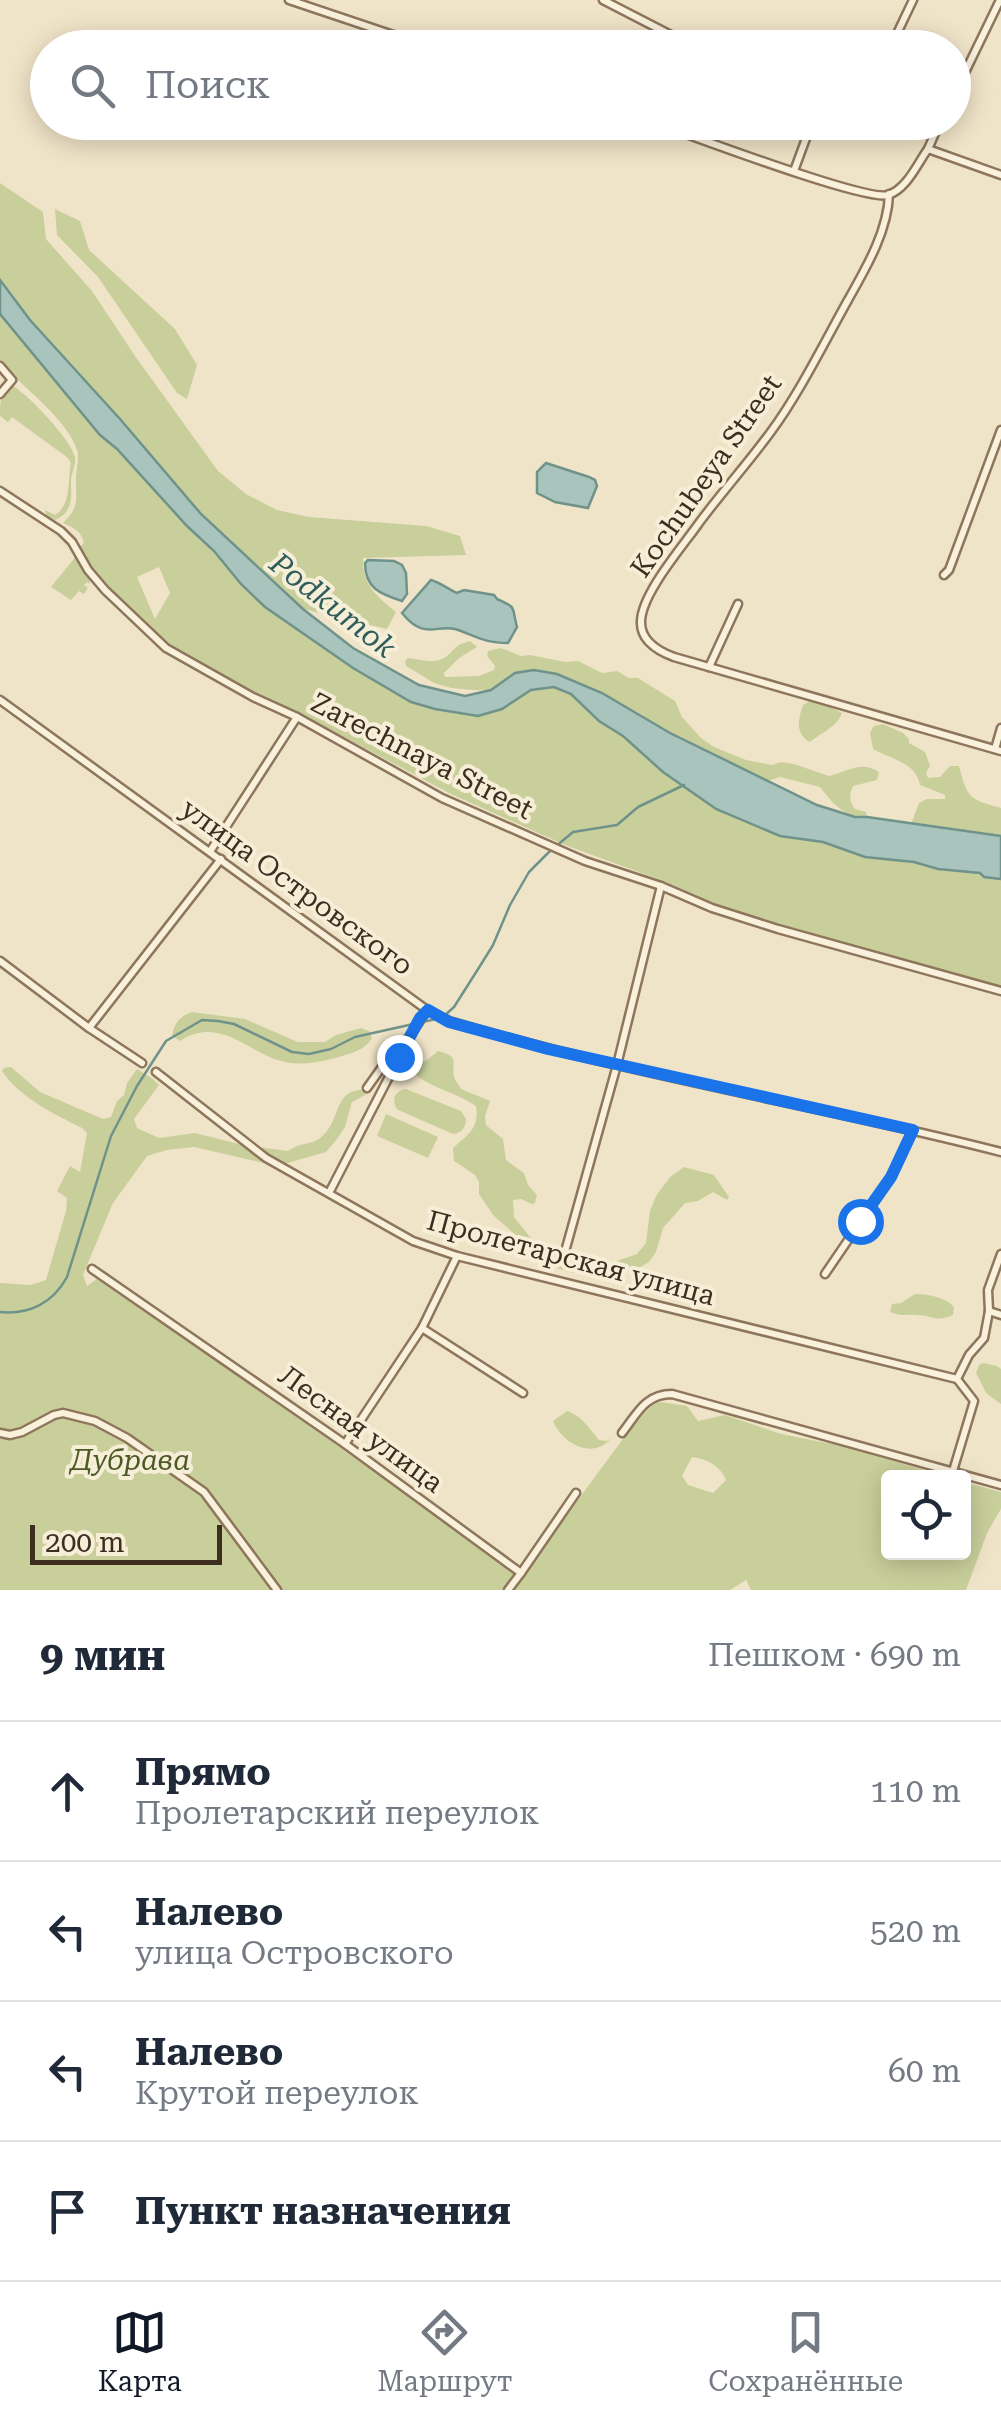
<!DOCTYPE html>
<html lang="ru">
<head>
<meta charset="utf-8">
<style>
	body { margin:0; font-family:"Roboto Serif",serif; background:#f6f6f7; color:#1f2937 }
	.controls { position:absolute; right:30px; bottom:30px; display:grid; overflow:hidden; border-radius:10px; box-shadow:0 5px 25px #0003 }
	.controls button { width:90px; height:90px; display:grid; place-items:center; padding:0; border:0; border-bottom:2px solid #e0e1e3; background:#fff; color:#1f2937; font:50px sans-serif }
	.scale { position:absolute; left:30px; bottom:25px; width:192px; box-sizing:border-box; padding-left:10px; border:5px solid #3d2e20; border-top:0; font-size:28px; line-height:35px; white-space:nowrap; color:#3d2e20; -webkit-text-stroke:8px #f7eed8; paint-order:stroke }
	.stop { position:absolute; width:30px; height:30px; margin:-22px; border:8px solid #1a73e8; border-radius:50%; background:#fff }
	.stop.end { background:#1a73e8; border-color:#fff; box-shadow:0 2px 10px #0008 }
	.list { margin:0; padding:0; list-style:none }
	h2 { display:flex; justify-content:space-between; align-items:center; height:130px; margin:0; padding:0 40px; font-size:42px }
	h2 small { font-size:32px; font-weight:400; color:#747a83 }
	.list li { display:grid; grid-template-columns:65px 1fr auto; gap:30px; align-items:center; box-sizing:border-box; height:140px; padding:0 40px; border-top:2px solid #e0e1e3 }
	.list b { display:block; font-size:38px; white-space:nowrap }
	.list p { margin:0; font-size:32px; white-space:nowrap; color:#747a83 }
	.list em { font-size:32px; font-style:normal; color:#747a83 }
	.icon { flex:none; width:55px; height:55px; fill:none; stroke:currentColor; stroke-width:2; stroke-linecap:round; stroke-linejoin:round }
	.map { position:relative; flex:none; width:1001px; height:1590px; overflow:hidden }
	.search { position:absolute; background:#fff; box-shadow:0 5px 25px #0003; left:30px; right:30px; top:30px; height:110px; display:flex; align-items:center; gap:25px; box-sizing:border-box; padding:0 35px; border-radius:55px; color:#747a83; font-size:38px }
	.sheet { height:690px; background:#fff }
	nav { display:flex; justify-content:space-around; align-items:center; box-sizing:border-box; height:140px; border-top:2px solid #e0e1e3; background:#fff; font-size:28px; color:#747a83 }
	nav a { display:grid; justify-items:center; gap:5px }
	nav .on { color:#111827 }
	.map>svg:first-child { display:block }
	.green { fill:#c9cf9b; fill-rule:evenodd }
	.water { fill:#a9c4bc; stroke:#6f938a; stroke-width:2.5 }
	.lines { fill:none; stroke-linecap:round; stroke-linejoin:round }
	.stream { stroke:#6f938a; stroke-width:2.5 }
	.minor-casing { stroke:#8d765c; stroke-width:11 }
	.minor { stroke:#faf1dc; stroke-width:6 }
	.route { stroke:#1a73e8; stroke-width:12 }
	.labels { text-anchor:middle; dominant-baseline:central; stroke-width:8; stroke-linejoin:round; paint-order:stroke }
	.street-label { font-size:28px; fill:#3d2e20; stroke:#f7eed8 }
	.park-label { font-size:28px; font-style:italic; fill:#4d5a26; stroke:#f7eed8 }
	.water-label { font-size:30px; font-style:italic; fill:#2f5d5a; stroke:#f7eed8 }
</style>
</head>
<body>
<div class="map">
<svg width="1001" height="1590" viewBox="0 0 1001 1590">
	<rect width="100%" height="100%" fill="#f0e4c8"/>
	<g class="green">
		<path d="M0,183L43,212L46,239L92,291L135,356L218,471L246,494L277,510L309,517L426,526L460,536L466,555L363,558C362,585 376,595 396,612L387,629L303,609L201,514L120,419L30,320L0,280Z"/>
		<path d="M55,209L80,221L89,250L175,329L197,365L187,399L177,393L98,277L57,235Z"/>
		<path d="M0,314L104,439L117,449L187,526L214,551L241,584L265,607L353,668L411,702L453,713L478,716L502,709L531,690L554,687L571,694L599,721L623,736L663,772L716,809L780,836L823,842L865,857L914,862L928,867L980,873L1001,879V989L772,924L716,905L666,882L565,845L451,794L293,710L227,680L156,636L132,609L113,594L93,574L83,555L80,546L84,543C81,531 74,528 63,523C79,507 76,503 76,481C75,471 80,461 77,450C67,419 23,387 0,363ZM159,567L170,593L155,619L137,577Z"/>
		<path d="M13,386C29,395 71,440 75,457C76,464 72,473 71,480C71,499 74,511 55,520L47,517L45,510L55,515C72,504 67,482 71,463L68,458L12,417L8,422L0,416C0,403 0,390 13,386Z"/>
		<path d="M77,555L89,574L90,584L87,582L84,585L88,588L84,594L79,591L71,600L51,587Z"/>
		<path d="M470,641L477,647L459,658L444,673L445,677L479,676L494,670L495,666L487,656L488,651L501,648L521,656L530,655L565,662L578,661L602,673L617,671L629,678H638L675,701L682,717L701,738L714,747L746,760L772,765L781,762L794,764L829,776C848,772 860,760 879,772L877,780L853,786C849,795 849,801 855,809L866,812L867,817C845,818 833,804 820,787L780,777L768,781L670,733L602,693L557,674L515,673L491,690H473L451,688L434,683L406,666L405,661L408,658C419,659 431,664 442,659C455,653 450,646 470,641Z"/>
		<path d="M810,701L820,702L842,713C836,728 822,732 810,742C795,734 798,719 803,705Z"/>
		<path d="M883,724L903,733L909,739V743L925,752L930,766L926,773L928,778L940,777L950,766H959C967,798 969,799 1001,808V836L911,824L919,803L927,799H945V795L920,785C916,762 890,759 873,749L870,733L874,726Z"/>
		<path d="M192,1012L245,1019L298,1042H325L336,1035L361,1028L369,1031L372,1038C365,1050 352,1053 339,1057C324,1061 307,1065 291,1063C252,1059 223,1013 180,1041L172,1036C175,1022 179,1017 192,1012Z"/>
		<path d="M438,1051C461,1056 451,1063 454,1077C455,1081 459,1085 461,1089L490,1101L485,1116L486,1125L503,1139L506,1160L524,1173L528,1185L537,1195L535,1203L532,1204L521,1199L513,1200L514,1217L530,1237L561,1258L583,1265L603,1266L637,1254L646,1243L650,1211L656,1196L670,1177L684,1167L714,1175L729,1197L727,1200L713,1192L698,1201L685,1203L663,1228L656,1252L649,1262L634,1271L590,1274L569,1272L542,1263L535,1252L493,1215L479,1194V1182L475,1175L454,1161L453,1148C466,1136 480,1129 476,1106C452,1090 432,1090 407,1068L411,1064C424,1065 429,1058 438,1051Z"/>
		<path d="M11,1067L40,1092L103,1119L111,1117L117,1101L124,1095L127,1083L137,1069L153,1079L159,1085L134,1119L137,1128L159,1138L195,1133L243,1145L288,1151C299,1143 309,1145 319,1139C344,1121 330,1087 369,1090V1093L352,1102L345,1127L337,1139L326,1152L305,1158L288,1163H264L194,1147L167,1150L147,1156L113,1203L83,1275L87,1286L97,1279L331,1441L521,1577L631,1428L653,1404L661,1402L687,1406L698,1421L725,1415L781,1434L842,1446L948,1477L888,1478V1552H964V1482L1001,1492V1509L987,1533L966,1590H751L746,1580L730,1590H0V1283L31,1285L46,1280L66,1211L67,1198L57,1191L70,1166L80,1172L87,1133L82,1128C54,1114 20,1098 2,1071L4,1068ZM692,1457C708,1459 720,1466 726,1480L713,1493L688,1485L682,1476Z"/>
		<path d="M406,1089L461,1111L466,1119C466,1128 461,1133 453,1134L398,1110C390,1101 395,1090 406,1089Z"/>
		<path d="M386,1114L438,1137L428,1158L377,1136Z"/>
		<path d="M915,1294C928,1294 945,1297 954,1307L953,1315C935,1323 933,1315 917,1315C904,1314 903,1317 890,1312L892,1304L901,1303Z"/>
		<path d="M983,1363L997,1366L1001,1369V1404L986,1393L976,1373L979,1365Z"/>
		<path d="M567,1411C581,1415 590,1429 599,1440L607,1441L611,1438C593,1461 562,1443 553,1421Z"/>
	</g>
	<g class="water">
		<path d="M0,280L30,320L120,419L201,514L303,609L353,648L419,685L465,696L491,690L515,673L534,670L557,674L602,693L670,733L817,805L855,817H867L1001,836V879L984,877L980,873L938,869L914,862L865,857L823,842L780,836L716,809L663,772L623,736L599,721L571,694L554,687L531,690L502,709L478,716L435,709L411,702L353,668L265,607L241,584L214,551L187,526L117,449L100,435L0,314Z"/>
		<path d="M546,463L589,477L595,480L597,486L588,508L555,502L537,493V472Z"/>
		<path d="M368,560L394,561L402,565L406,573L407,594L402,601C380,594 365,588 365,563Z"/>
		<path d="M431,580C441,583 448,589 457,593L464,590L494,595L497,599C518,609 511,605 517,627L508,643C487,643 479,638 461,631C438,621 426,643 402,613Z"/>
	</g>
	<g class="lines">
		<g class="stream">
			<path d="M444,1016L454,1007L480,966L493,945L510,905L529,872L548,853L573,832L617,825L638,807L684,785"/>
			<path d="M0,1312C29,1315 53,1303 67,1277L111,1136L137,1086L166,1041L202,1020L218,1021L234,1024L292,1052L309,1054L331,1049L355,1037L436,1019"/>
		</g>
		<g class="minor-casing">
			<g id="minor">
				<path d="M289,0L432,48"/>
				<path d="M603,0L696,48"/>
				<path d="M893,42L913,0"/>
				<path d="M954,95L1000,0"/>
				<path d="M653,122C687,134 866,202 888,195C907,189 917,164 928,149L1001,175"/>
				<path d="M928,149L940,122"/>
				<path d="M794,171L812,122"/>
				<path d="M889,194C888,231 866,268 848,300C824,343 799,394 770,433C748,463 722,492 699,523C683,546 642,593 641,621C640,640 658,651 674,657L1001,751"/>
				<path d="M0,366L12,380L0,394"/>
				<path d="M0,491L61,531L72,542L88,570L105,590L166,648L253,697L297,717L442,798L585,861L661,886L712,908L778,929L1001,991"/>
				<path d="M944,575L949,570L1001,430"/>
				<path d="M709,667L738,604"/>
				<path d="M0,700L427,1010L449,1021C630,1075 818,1105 1001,1152"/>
				<path d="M995,749L1001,728"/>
				<path d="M211,850L297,717"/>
				<path d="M0,961L89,1028L142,1063"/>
				<path d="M89,1028L221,859"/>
				<path d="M156,1072L266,1158L413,1241L457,1256L957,1379"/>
				<path d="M367,1088L387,1060L405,1040"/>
				<path d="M329,1193L410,1036L427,1010"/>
				<path d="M566,1248L617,1065L661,886"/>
				<path d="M92,1269L345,1444L521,1573L576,1493"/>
				<path d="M825,1274L891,1177L913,1130"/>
				<path d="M989,1311L1001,1315"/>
				<path d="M422,1328L523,1393"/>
				<path d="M0,1433L10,1435L22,1432L54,1415L63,1413L95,1421L127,1438L204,1492L277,1590"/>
				<path d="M622,1433C637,1414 645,1394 672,1394L1001,1485"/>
				<path d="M345,1444L422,1328L457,1256"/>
				<path d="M953,1471L974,1401L957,1379L969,1355L984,1338L989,1311L988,1290L1001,1254"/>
				<path d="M508,1590L521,1573"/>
			</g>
		</g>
		<use href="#minor" class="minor"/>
	</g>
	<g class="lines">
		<path class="route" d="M399,1057L420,1018L428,1010L449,1022L548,1049L913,1130L891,1177L860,1221"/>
	</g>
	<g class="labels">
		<g class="street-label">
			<text transform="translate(706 476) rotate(-55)">Kochubeya Street</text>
			<text transform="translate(422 756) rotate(27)">Zarechnaya Street</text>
			<text transform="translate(297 887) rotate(36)">улица Островского</text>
			<text transform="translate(571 1258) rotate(15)">Пролетарская улица</text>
			<text transform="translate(361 1429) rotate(36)">Лесная улица</text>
		</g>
		<g class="park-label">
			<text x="130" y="1460">Дубрава</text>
		</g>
		<g class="water-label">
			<text transform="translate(333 605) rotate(38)">Podkumok</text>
		</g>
	</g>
</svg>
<div class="controls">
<button><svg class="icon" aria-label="locate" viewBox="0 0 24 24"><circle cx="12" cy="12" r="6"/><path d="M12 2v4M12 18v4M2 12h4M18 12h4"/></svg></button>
</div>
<div class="scale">200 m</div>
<div class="stop" style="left:860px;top:1221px"></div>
<div class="stop end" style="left:399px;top:1057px"></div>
<div class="search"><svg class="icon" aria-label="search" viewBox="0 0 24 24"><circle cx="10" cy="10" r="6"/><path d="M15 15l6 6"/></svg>Поиск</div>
</div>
<section class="sheet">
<h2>9 мин<small>Пешком · 690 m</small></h2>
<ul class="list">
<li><svg class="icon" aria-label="ahead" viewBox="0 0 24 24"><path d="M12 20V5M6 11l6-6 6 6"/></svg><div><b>Прямо</b><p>Пролетарский переулок</p></div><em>110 m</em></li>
<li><svg class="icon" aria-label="left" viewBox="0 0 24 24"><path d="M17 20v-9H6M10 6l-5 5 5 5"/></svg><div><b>Налево</b><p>улица Островского</p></div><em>520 m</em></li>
<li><svg class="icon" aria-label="left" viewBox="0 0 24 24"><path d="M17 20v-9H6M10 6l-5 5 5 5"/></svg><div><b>Налево</b><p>Крутой переулок</p></div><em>60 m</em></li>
<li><svg class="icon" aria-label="arrive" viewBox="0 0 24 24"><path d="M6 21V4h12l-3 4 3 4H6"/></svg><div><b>Пункт назначения</b></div></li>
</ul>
</section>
<nav>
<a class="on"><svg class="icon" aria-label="map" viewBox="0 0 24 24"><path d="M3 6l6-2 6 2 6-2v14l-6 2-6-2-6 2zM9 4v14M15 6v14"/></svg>Карта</a>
<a><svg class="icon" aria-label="directions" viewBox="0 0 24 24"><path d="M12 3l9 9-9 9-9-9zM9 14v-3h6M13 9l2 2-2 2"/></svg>Маршрут</a>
<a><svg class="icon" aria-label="saved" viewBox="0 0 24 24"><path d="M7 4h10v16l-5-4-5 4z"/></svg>Сохранённые</a>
</nav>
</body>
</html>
